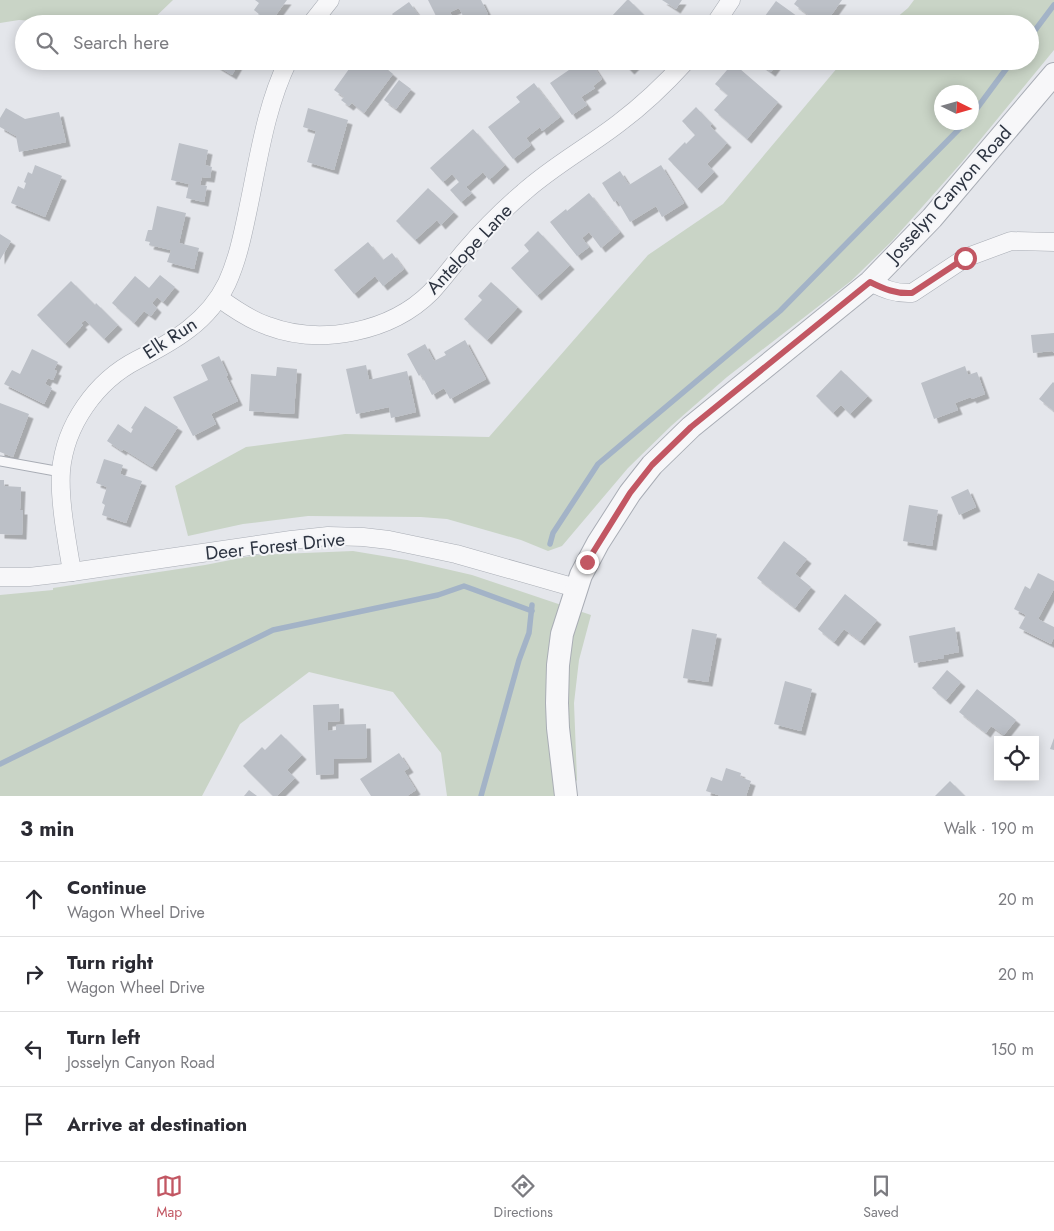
<!DOCTYPE html>
<html lang="en">
<head>
<meta charset="utf-8">
<style>
	body { margin:0; font-family:Jost,sans-serif; background:#f7f7f7; color:#2b2b33 }
	.controls { position:absolute; right:15px; bottom:15px; display:grid; overflow:hidden; border-radius:0px; box-shadow:0 2px 12px #0003 }
	.controls button { width:45px; height:45px; display:grid; place-items:center; padding:0; border:0; border-bottom:1px solid #e1e1e2; background:#fff; color:#2b2b33; font:25px sans-serif }
	.compass { position:absolute; left:934px; top:85px; width:45px; height:45px; border-radius:50%; background:#fff; box-shadow:0 2px 12px #0003; rotate:95deg }
	.stop { position:absolute; width:15px; height:15px; margin:-11px; border:4px solid #c25763; border-radius:50%; background:#fff }
	.stop.end { background:#c25763; border-color:#fff; box-shadow:0 1px 5px #0008 }
	.list { margin:0; padding:0; list-style:none }
	h2 { display:flex; justify-content:space-between; align-items:center; height:65px; margin:0; padding:0 20px; font-size:21px }
	h2 small { font-size:16px; font-weight:400; color:#7c7c81 }
	.list li { display:grid; grid-template-columns:32px 1fr auto; gap:15px; align-items:center; box-sizing:border-box; height:75px; padding:0 20px; border-top:1px solid #e1e1e2 }
	.list b { display:block; font-size:19px; white-space:nowrap }
	.list p { margin:0; font-size:16px; white-space:nowrap; color:#7c7c81 }
	.list em { font-size:16px; font-style:normal; color:#7c7c81 }
	.icon { flex:none; width:28px; height:28px; fill:none; stroke:currentColor; stroke-width:2; stroke-linecap:round; stroke-linejoin:round }
	.map { position:relative; flex:none; width:1054px; height:796px; overflow:hidden }
	.search { position:absolute; background:#fff; box-shadow:0 2px 12px #0003; left:15px; right:15px; top:15px; height:55px; display:flex; align-items:center; gap:12px; box-sizing:border-box; padding:0 18px; border-radius:28px; color:#7c7c81; font-size:19px }
	.sheet { height:365px; background:#fff }
	nav { display:flex; justify-content:space-around; align-items:center; box-sizing:border-box; height:70px; border-top:1px solid #e1e1e2; background:#fff; font-size:14px; color:#7c7c81 }
	nav a { display:grid; justify-items:center; gap:2px }
	nav .on { color:#c25763 }
	.map>svg:first-child { display:block }
	.green { fill:#c9d4c6; fill-rule:evenodd }
	.lines { fill:none; stroke-linecap:round; stroke-linejoin:round }
	.stream { stroke:#a3b3c7; stroke-width:5.5 }
	.building { fill:#bcc0c7; filter:url(#shadow) }
	.service-casing { stroke:#a9adb5; stroke-width:11 }
	.minor-casing { stroke:#a9adb5; stroke-width:19 }
	.tertiary-casing { stroke:#a9adb5; stroke-width:24 }
	.service { stroke:#f7f7f9; stroke-width:9 }
	.minor { stroke:#f7f7f9; stroke-width:18 }
	.tertiary { stroke:#f7f7f9; stroke-width:22 }
	.route { stroke:#c25763; stroke-width:6 }
	.labels { text-anchor:middle; dominant-baseline:central; stroke-width:4; stroke-linejoin:round; paint-order:stroke }
	.street-label { font-size:19px; fill:#2d3441; stroke:#f4f5f8 }
</style>
</head>
<body>
<div class="map">
<svg width="1054" height="796" viewBox="0 0 1054 796">
	<defs>
		<filter id="shadow"><feDropShadow dx="4.5" dy="4.5" stdDeviation="0" flood-color="#0004"/></filter>
	</defs>
	<rect width="100%" height="100%" fill="#e4e6eb"/>
	<g class="green">
		<path d="M0,0H173L148,24H80L19,20L0,23Z"/>
		<path d="M914,0H1054V50L962,162L892,241L851,281L727,377L671,426L628,468L562,546L548,551L521,540L447,519L421,517L308,516L243,524L188,536L175,486L246,447L345,434L489,437L648,255L723,204L843,61H1030V24H889L908,8ZM972,92V122H942V92Z"/>
		<path d="M353,551L407,560L472,575L591,615L579,660L574,703L577,780L567,796H447L441,753L393,692L309,672L240,724L202,796H0V595L53,590V588L205,565L256,555Z"/>
	</g>
	<g class="lines">
		<g class="stream">
			<path d="M1030,37L1054,5"/>
			<path d="M972,115L1012,61"/>
			<path d="M550,544L553,533L598,464L780,311L966,122"/>
			<path d="M0,764L273,630L438,595L464,586L532,611"/>
			<path d="M481,796L519,660L529,633L532,605"/>
		</g>
	</g>
	<g class="building">
		<path d="M255,0H287L270,23L254,10L259,3Z"/>
		<path d="M428,0H481L488,14L467,24L459,8L450,12L455,22L451,24H440Z"/>
		<path d="M627,0H629L653,24H618L611,17Z"/>
		<path d="M662,0H682L676,9Z"/>
		<path d="M797,0H842L825,24H820L794,4Z"/>
		<path d="M776,1L808,24H767L762,20Z"/>
		<path d="M409,2L425,24H392L397,20L392,14Z"/>
		<path d="M230,17L242,24H226Z"/>
		<path d="M249,19L257,24H246Z"/>
		<path d="M209,61H240L232,75Z"/>
		<path d="M348,61H377L393,74L364,113L352,103L349,106L341,100L344,97L334,90L349,69L350,70L354,66Z"/>
		<path d="M582,61H590L602,79L593,86L595,88L581,97L587,105L572,115L550,83Z"/>
		<path d="M621,61H639L630,70Z"/>
		<path d="M756,61H779L771,72Z"/>
		<path d="M733,63L778,102L747,139L714,110L728,95L715,84Z"/>
		<path d="M399,80L411,89L396,109L384,100Z"/>
		<path d="M534,83L560,117L542,131L540,127L526,138L531,145L513,159L488,127L520,102L516,97Z"/>
		<path d="M696,107L712,124L710,126L727,143L707,164L714,172L697,189L668,159L685,142L686,144L695,135L682,121Z"/>
		<path d="M6,108L25,119L59,112L66,142L19,152L16,136L0,127V118Z"/>
		<path d="M308,108L348,120L334,170L307,162L316,131L303,127Z"/>
		<path d="M473,129L505,165L489,180L483,172L466,187L472,193L461,202L450,190L459,182L452,174L443,182L430,168Z"/>
		<path d="M179,143L208,150L205,165L212,167L210,178L202,177L200,185L207,186L204,202L186,198L189,184L171,180Z"/>
		<path d="M35,165L62,176L45,217L11,203L18,186L24,189L26,183L24,182L28,172L32,174Z"/>
		<path d="M661,165L684,203L662,217L656,206L630,222L617,200L614,202L602,183L620,171L629,185Z"/>
		<path d="M428,188L454,212L441,225L437,220L415,240L396,221Z"/>
		<path d="M589,193L620,232L601,248L589,232L582,238L589,247L577,256L550,222L566,209L567,211Z"/>
		<path d="M157,206L186,213L179,243L199,248L194,269L167,262L171,250L149,245L150,242L145,241L148,230H152Z"/>
		<path d="M538,231L570,265L537,296L511,268L529,251L524,245Z"/>
		<path d="M0,234L11,241L0,260Z"/>
		<path d="M368,242L383,260L392,253L404,269L383,286L375,276L354,294L334,270Z"/>
		<path d="M160,275L175,287L163,302L157,297L152,303L157,308L151,316L144,311L134,323L112,303L135,276L149,288Z"/>
		<path d="M71,281L95,305L96,303L118,325L104,339L85,320L81,323L83,325L65,344L37,315Z"/>
		<path d="M491,282L518,307L487,340L464,319L482,300L478,296Z"/>
		<path d="M1054,333V353L1052,351L1033,353L1031,335Z"/>
		<path d="M465,340L486,379L450,399L444,388L432,395L421,374L419,376L407,354L425,344L434,361L446,355L444,352Z"/>
		<path d="M32,349L58,362L54,370L57,371L53,380L48,378L45,384L52,388L44,404L4,384L12,370L20,374Z"/>
		<path d="M219,356L228,375L226,376L238,401L211,414L216,424L193,436L173,397L208,380L201,365Z"/>
		<path d="M366,365L369,380L407,371L416,412L391,418L389,407L356,414L346,369Z"/>
		<path d="M965,366L968,375L977,372L985,394L972,399L971,397L955,403L958,410L934,419L921,383Z"/>
		<path d="M277,367L297,369L294,414L249,411L251,374L276,376Z"/>
		<path d="M841,370L868,396L850,414L841,405L833,413L816,396Z"/>
		<path d="M1053,382L1054,383V411L1039,399Z"/>
		<path d="M0,403L29,414L13,457L0,452Z"/>
		<path d="M145,406L178,427L152,467L123,449L122,451L107,441L118,424L131,433L133,429L131,428Z"/>
		<path d="M104,459L123,465L120,474L142,481L126,523L102,515L105,505L102,503L107,487L96,483Z"/>
		<path d="M0,480H4V486L21,487L20,510H23L22,535L0,534Z"/>
		<path d="M968,489L976,507L959,515L951,497Z"/>
		<path d="M909,505L938,510L932,546L903,541Z"/>
		<path d="M784,541L807,559L795,574L811,587L795,608L757,578Z"/>
		<path d="M1038,573L1054,581V589L1038,619L1054,627V637L1051,644L1019,628L1026,615L1014,609L1025,586L1030,589Z"/>
		<path d="M845,594L877,620L860,641L844,629L834,642L818,629Z"/>
		<path d="M955,627L959,652L944,655V658L914,663L909,636Z"/>
		<path d="M692,629L717,634L708,682L683,678Z"/>
		<path d="M947,670L961,682L946,700L932,688Z"/>
		<path d="M785,681L812,689L801,731L774,724Z"/>
		<path d="M977,689L1016,720L1004,735L991,726L986,733L959,712Z"/>
		<path d="M339,704L340,721L328,722V731L336,730V725L366,724L367,758L334,759V774L316,775L313,705Z"/>
		<path d="M281,734L302,755L287,770L295,778L277,796H273L243,766L262,747L265,750Z"/>
		<path d="M1054,738V750L1050,749Z"/>
		<path d="M399,753L409,768L404,771L416,790L407,796H371L360,779Z"/>
		<path d="M726,768L741,773L740,777L751,781L746,796H721L706,791L711,777L722,781Z"/>
		<path d="M950,781L965,796H935Z"/>
		<path d="M249,790L257,796H244Z"/>
	</g>
	<g class="lines">
		<g class="service-casing">
			<path id="service" d="M0,461L61,472"/>
		</g>
		<g class="minor-casing">
			<g id="minor">
				<path d="M311,24L330,0"/>
				<path d="M715,24L731,0"/>
				<path d="M870,282C884,289 896,294 912,293L965,258L1011,241L1054,242"/>
				<path d="M219,298C234,309 250,320 268,326C321,346 391,332 431,292C443,279 454,264 465,251C483,230 503,210 524,192C553,166 588,147 619,123C643,105 666,83 686,61"/>
				<path d="M72,572C67,541 59,501 61,471C65,425 96,381 137,360C174,341 208,322 227,283C237,261 242,238 247,214C258,163 265,108 288,61"/>
				<path d="M0,577H29L72,572L291,540L328,536L363,537L389,540L456,554L576,588"/>
			</g>
		</g>
		<g class="tertiary-casing">
			<path id="tertiary" d="M566,796L558,728L557,703L558,665L562,634L581,575L598,543L630,493L652,465L691,427L870,282L932,218L1054,74"/>
		</g>
		<use href="#service" class="service"/>
		<use href="#minor" class="minor"/>
		<use href="#tertiary" class="tertiary"/>
	</g>
	<g class="lines">
		<path class="route" d="M587,562L630,493L652,465L691,427L870,282C884,289 896,294 912,293L965,258"/>
	</g>
	<g class="labels">
		<g class="street-label">
			<text transform="translate(949 194) rotate(-48)">Josselyn Canyon Road</text>
			<text transform="translate(469 249) rotate(-47)">Antelope Lane</text>
			<text transform="translate(170 338) rotate(-33)">Elk Run</text>
			<text transform="translate(275 546) rotate(-6)">Deer Forest Drive</text>
		</g>
	</g>
</svg>
<div class="controls">
<button><svg class="icon" aria-label="locate" viewBox="0 0 24 24"><circle cx="12" cy="12" r="6"/><path d="M12 2v4M12 18v4M2 12h4M18 12h4"/></svg></button>
</div>
<svg class="compass" viewBox="-18 -18 36 36"><path d="M0-13l5 13h-10z" fill="#e53935"/><path d="M0 13l5-13h-10z" fill="#7c7c81"/></svg>
<div class="stop" style="left:965px;top:258px"></div>
<div class="stop end" style="left:587px;top:562px"></div>
<div class="search"><svg class="icon" aria-label="search" viewBox="0 0 24 24"><circle cx="10" cy="10" r="6"/><path d="M15 15l6 6"/></svg>Search here</div>
</div>
<section class="sheet">
<h2>3 min<small>Walk · 190 m</small></h2>
<ul class="list">
<li><svg class="icon" aria-label="ahead" viewBox="0 0 24 24"><path d="M12 20V5M6 11l6-6 6 6"/></svg><div><b>Continue</b><p>Wagon Wheel Drive</p></div><em>20 m</em></li>
<li><svg class="icon" aria-label="right" viewBox="0 0 24 24"><path d="M7 20v-9h11M14 6l5 5-5 5"/></svg><div><b>Turn right</b><p>Wagon Wheel Drive</p></div><em>20 m</em></li>
<li><svg class="icon" aria-label="left" viewBox="0 0 24 24"><path d="M17 20v-9H6M10 6l-5 5 5 5"/></svg><div><b>Turn left</b><p>Josselyn Canyon Road</p></div><em>150 m</em></li>
<li><svg class="icon" aria-label="arrive" viewBox="0 0 24 24"><path d="M6 21V4h12l-3 4 3 4H6"/></svg><div><b>Arrive at destination</b></div></li>
</ul>
</section>
<nav>
<a class="on"><svg class="icon" aria-label="map" viewBox="0 0 24 24"><path d="M3 6l6-2 6 2 6-2v14l-6 2-6-2-6 2zM9 4v14M15 6v14"/></svg>Map</a>
<a><svg class="icon" aria-label="directions" viewBox="0 0 24 24"><path d="M12 3l9 9-9 9-9-9zM9 14v-3h6M13 9l2 2-2 2"/></svg>Directions</a>
<a><svg class="icon" aria-label="saved" viewBox="0 0 24 24"><path d="M7 4h10v16l-5-4-5 4z"/></svg>Saved</a>
</nav>
</body>
</html>
